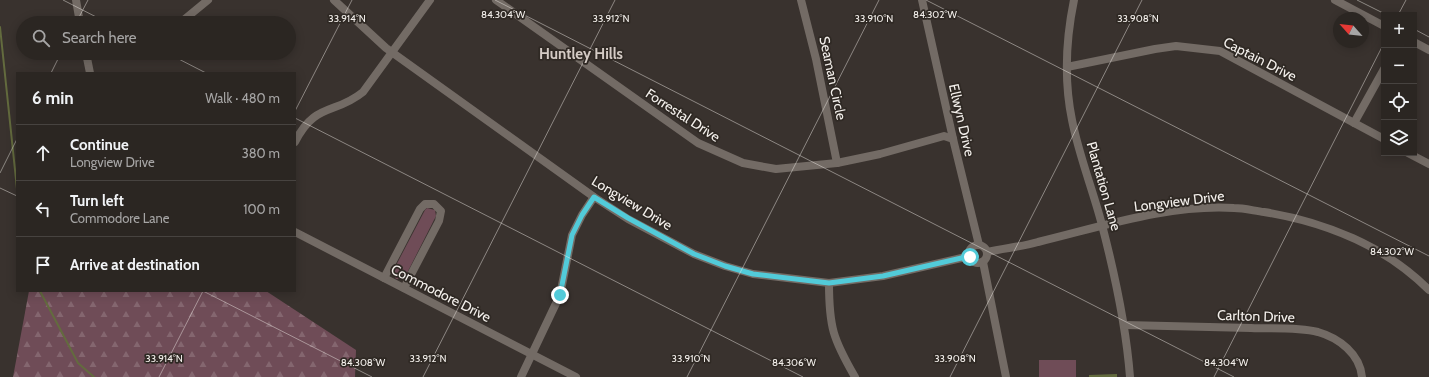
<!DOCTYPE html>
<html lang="en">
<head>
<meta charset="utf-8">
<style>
	body { margin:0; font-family:Cabin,sans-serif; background:#332e2a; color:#f1f3f6 }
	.controls { position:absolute; right:12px; top:12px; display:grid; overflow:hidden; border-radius:0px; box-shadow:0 2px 10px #0003 }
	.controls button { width:36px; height:36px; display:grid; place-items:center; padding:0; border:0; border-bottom:1px solid #474340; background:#2b2622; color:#f1f3f6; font:20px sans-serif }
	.compass { position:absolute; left:1333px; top:12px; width:36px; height:36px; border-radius:50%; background:#2b2622; box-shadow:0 2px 10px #0003; rotate:297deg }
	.stop { position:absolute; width:12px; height:12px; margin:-9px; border:3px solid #52cbd9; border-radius:50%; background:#fff }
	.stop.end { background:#52cbd9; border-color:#fff; box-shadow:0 1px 4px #0008 }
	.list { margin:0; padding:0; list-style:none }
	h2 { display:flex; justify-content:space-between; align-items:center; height:52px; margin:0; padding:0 16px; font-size:17px }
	h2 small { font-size:13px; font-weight:400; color:#a6a5a5 }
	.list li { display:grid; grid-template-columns:26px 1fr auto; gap:12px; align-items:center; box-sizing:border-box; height:56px; padding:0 16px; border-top:1px solid #474340 }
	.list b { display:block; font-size:15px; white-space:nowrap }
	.list p { margin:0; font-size:13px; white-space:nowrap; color:#a6a5a5 }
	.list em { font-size:13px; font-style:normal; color:#a6a5a5 }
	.icon { flex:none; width:22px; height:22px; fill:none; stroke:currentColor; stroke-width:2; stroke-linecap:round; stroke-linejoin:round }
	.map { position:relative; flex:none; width:1429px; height:377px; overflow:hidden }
	.search { position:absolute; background:#2b2622; box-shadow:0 2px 10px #0003; left:16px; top:16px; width:280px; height:44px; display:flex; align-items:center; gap:10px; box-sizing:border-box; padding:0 14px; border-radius:22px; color:#a6a5a5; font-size:15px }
	.panel { position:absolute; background:#2b2622; box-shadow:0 2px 10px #0003; left:16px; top:72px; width:280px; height:220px; border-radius:0px }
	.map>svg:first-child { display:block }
	.green { fill:#6f4c57 }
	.forest { fill:url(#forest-firs) }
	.water { fill:url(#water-rules) }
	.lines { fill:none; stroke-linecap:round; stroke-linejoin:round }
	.stream { stroke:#636b3e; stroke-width:2 }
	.minor { stroke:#736b65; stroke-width:8 }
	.route { stroke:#52cbd9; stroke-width:5 }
	.ticks { fill:none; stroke:#f4f0ec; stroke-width:1; stroke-opacity:0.45 }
	.labels { text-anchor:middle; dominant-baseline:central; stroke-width:3.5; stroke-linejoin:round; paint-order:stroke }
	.street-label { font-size:14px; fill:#f4f0ec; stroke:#2f2924 }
	.neighbourhood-label { font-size:15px; font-weight:bold; fill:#d4cbc5; stroke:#2f2924 }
	.ticks-label { font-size:10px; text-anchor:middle; fill:#f4f0ec; stroke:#2f2924; stroke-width:3.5; stroke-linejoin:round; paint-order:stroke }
</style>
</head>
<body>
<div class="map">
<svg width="1429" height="377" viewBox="0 0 1429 377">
	<defs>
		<pattern id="forest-firs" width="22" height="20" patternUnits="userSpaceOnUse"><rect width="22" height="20" fill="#6f4c57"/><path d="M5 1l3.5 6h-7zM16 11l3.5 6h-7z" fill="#84666f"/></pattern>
		<pattern id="water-rules" width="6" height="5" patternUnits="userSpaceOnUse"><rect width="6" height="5" fill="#636b3e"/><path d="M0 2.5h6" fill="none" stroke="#7a805a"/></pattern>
	</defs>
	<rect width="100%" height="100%" fill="#39322e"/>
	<g class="green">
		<path d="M427,208L435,210L436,216L404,279H396L392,273L425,210Z"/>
		<rect x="1039" y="360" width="37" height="17"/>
	</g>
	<path class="forest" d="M29,291H266L356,350L355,377H13Z"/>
	<path class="water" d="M1117,374V377H1089V375Z"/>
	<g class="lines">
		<g class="stream">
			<path d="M0,27L17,189"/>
			<path d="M40,291L78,363L94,377"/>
		</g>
		<g class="minor">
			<path d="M76,0L80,23"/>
			<path d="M334,0L386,48L594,197L628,219L694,254L725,266L753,274L829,283L883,276L970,256"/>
			<path d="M496,0L698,143L743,163L776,169L837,163L880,154L944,136L953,139"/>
			<path d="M801,0L816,59L837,163"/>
			<path d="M922,0L954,143L979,245"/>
			<path d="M1074,0C1066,39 1064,81 1072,120C1079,156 1093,190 1102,225C1115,275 1126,325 1130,377"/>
			<path d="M1335,0L1384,26"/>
			<path d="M180,23L208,0"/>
			<path d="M1414,42L1429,50"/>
			<path d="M86,53L90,73"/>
			<path d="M1067,67L1155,49L1176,46L1220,51L1384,139"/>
			<path d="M1354,123L1384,69"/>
			<path d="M295,142C315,102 335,115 363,92L430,0"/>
			<path d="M1408,153L1429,164"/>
			<path d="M295,232L576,377"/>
			<circle cx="978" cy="254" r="9"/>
			<path d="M987,252C1004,248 1021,247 1038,242C1101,227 1168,204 1234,208C1244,208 1255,211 1264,212C1325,222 1385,246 1429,290"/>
			<path d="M983,262L1006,377"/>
			<path d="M384,278L420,209L425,204H434L441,211L439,221L404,288"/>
			<path d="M829,283C829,327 833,339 855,377"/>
			<path d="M1125,325C1167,326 1209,327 1251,328C1272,329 1297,327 1318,332C1339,338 1360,354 1362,377"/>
			<path d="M521,377L560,295L572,235L582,215L594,197"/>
		</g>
	</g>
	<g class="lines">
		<path class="route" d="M560,295L572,235L582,215L594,197L628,218L694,254L725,266L753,274L829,283L883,276L970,256V257"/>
	</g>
	<path class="ticks" d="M63,0L108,23M495,0L1234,377M926,0L1429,256M1357,0L1387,15M1398,15L1406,0M76,23L88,0M1414,29L1429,37M167,53L206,73M51,73L61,53M295,111L352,0M295,118L803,377M0,173L17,139M0,188L17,196M203,291L372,377M159,377L203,291M423,377L615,0M687,377L879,0M950,377L1142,0M1214,377L1384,43"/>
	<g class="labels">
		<g class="street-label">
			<text transform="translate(1260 59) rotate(27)">Captain Drive</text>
			<text transform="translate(833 78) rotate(78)">Seaman Circle</text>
			<text transform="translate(683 115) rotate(33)">Forrestal Drive</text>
			<text transform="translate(962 120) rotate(77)">Ellwyn Drive</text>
			<text transform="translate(1104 186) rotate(74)">Plantation Lane</text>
			<text transform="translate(1179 201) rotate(-7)">Longview Drive</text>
			<text transform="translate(632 203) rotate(31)">Longview Drive</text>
			<text transform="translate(441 293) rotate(27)">Commodore Drive</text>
			<text transform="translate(1256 316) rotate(2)">Carlton Drive</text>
		</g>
		<g class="neighbourhood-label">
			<text x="581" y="54">Huntley Hills</text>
		</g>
	</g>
	<g class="ticks-label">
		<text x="503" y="18">84.304°W</text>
		<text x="935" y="18">84.302°W</text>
		<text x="347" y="22">33.914°N</text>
		<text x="611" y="22">33.912°N</text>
		<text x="874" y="22">33.910°N</text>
		<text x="1138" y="22">33.908°N</text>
		<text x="1392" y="255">84.302°W</text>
		<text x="164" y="362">33.914°N</text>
		<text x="428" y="362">33.912°N</text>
		<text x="691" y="362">33.910°N</text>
		<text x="955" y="362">33.908°N</text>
		<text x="363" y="366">84.308°W</text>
		<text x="794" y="366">84.306°W</text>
		<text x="1226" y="366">84.304°W</text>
	</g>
</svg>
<div class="controls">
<button>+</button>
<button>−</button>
<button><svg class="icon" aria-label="locate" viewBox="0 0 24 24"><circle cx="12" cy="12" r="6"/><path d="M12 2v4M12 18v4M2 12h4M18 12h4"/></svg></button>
<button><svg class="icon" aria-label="layers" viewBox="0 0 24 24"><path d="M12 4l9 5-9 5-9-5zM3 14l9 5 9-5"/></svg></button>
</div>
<svg class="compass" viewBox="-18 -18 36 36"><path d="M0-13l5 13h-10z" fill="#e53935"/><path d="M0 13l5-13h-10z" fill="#a6a5a5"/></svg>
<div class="stop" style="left:970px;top:257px"></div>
<div class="stop end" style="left:560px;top:295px"></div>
<div class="search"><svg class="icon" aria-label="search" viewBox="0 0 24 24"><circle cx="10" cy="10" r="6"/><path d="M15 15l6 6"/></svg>Search here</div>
<section class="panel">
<h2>6 min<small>Walk · 480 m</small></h2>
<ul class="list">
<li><svg class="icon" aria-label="ahead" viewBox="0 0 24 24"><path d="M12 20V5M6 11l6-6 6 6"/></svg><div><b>Continue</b><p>Longview Drive</p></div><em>380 m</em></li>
<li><svg class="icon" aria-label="left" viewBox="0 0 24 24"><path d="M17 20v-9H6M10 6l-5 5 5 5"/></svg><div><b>Turn left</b><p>Commodore Lane</p></div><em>100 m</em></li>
<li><svg class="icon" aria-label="arrive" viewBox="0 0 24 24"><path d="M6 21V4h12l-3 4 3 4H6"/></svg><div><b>Arrive at destination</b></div></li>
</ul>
</section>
</div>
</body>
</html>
